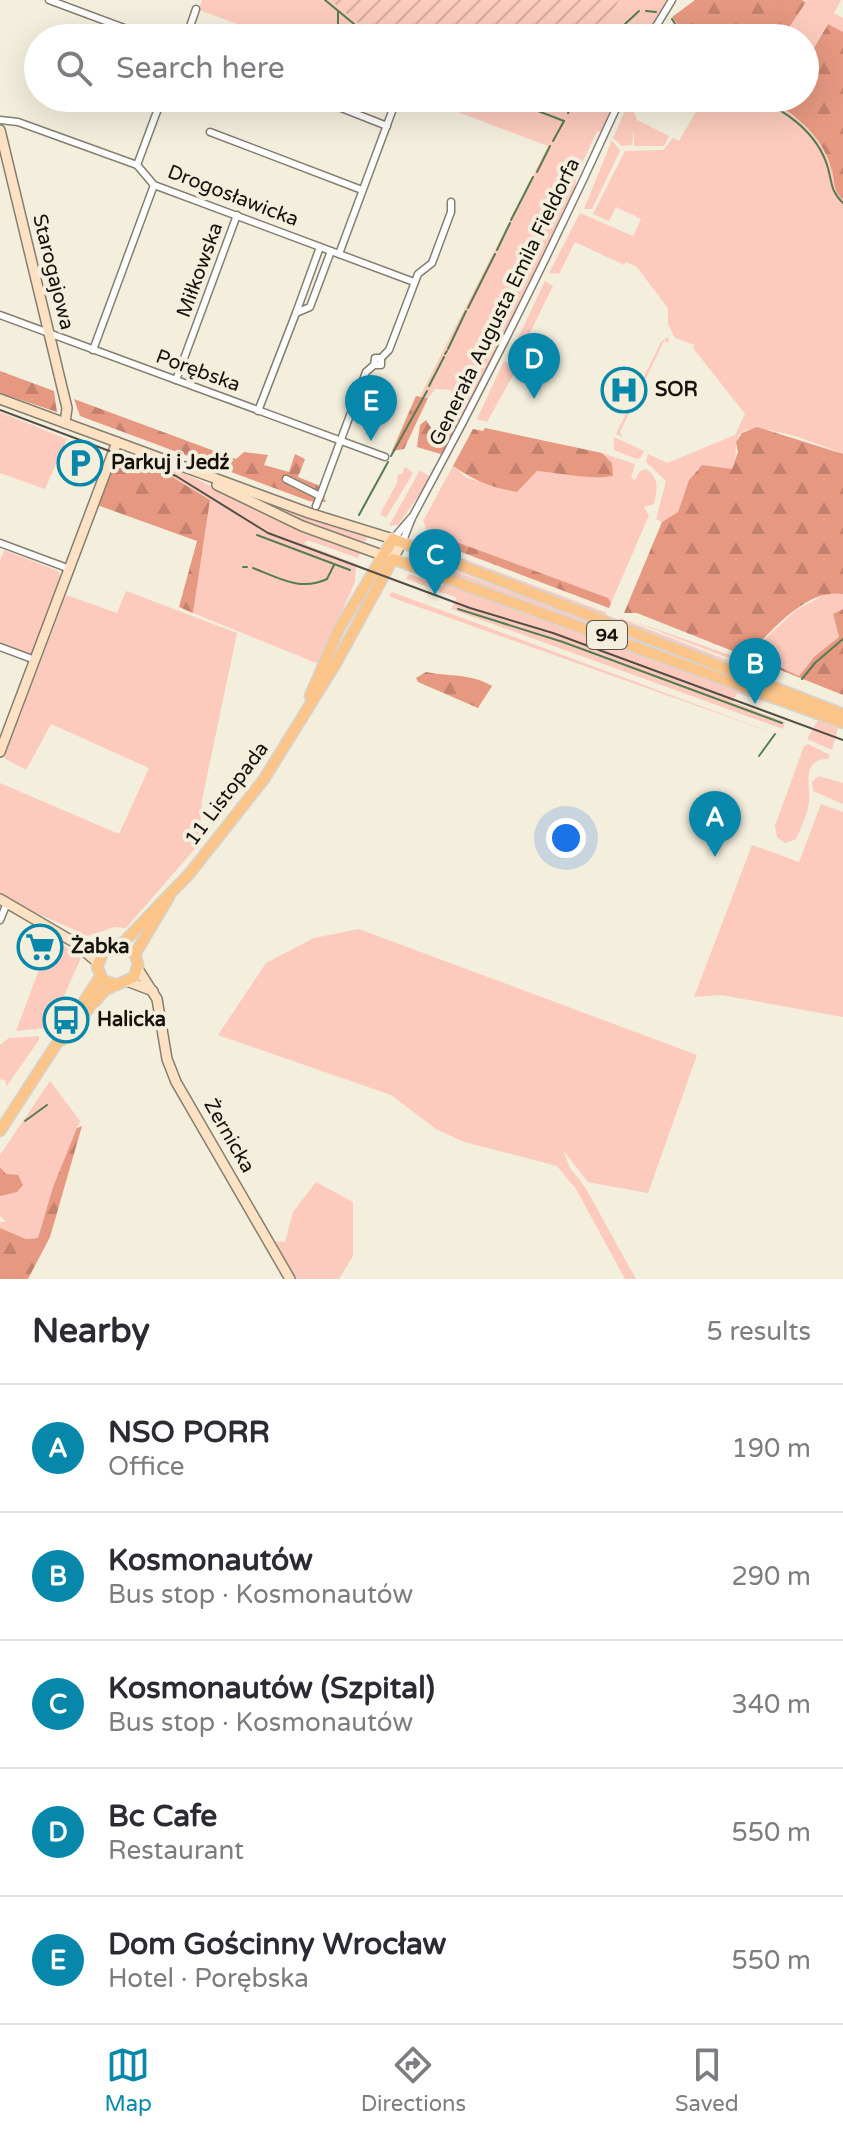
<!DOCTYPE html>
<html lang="en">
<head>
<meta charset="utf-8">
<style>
	body { margin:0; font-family:"Varela Round",sans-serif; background:#f7f7f7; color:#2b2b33 }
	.you { position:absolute; left:566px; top:838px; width:28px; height:28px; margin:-20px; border:6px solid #fff; border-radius:50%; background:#1a73e8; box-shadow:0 0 0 12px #1a73e833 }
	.badge { display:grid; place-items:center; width:52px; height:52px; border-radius:50%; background:#0787aa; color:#fff; font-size:26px; font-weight:700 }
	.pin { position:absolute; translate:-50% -66px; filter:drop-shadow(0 2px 4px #0008) }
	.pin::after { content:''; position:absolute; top:42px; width:28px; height:24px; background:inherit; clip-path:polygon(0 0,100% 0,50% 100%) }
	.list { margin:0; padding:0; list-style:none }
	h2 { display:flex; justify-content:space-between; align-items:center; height:104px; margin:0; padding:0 32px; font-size:34px }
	h2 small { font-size:26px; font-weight:400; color:#7c7c81 }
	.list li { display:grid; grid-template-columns:52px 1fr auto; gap:24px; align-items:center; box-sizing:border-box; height:128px; padding:0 32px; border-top:2px solid #e1e1e2 }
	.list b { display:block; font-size:30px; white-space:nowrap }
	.list p { margin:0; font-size:26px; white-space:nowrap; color:#7c7c81 }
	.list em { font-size:26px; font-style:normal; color:#7c7c81 }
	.icon { flex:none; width:44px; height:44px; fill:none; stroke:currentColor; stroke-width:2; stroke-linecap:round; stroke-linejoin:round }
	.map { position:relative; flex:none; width:843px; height:1279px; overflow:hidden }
	.search { position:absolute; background:#fff; box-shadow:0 8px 32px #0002; left:24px; right:24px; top:24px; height:88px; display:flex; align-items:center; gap:20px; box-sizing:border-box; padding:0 28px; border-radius:44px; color:#7c7c81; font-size:30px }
	.sheet { height:744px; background:#fff }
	nav { display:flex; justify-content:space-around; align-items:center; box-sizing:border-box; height:112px; border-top:2px solid #e1e1e2; background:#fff; font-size:22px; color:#7c7c81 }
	nav a { display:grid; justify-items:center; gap:4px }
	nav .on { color:#0787aa }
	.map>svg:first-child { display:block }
	.grass { fill:#fccbbd }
	.forest { fill:url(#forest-firs) }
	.garden { fill:url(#garden-furrows) }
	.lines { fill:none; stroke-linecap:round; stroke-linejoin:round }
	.stream { stroke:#557c52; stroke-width:2 }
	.street-casing { stroke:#847f70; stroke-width:9 }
	.secondary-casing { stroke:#847f70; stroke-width:12 }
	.primary-casing { stroke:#d5d4d3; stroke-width:13 }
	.street { stroke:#fff; stroke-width:6 }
	.secondary { stroke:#fde1c3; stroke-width:9 }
	.primary { stroke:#fbc488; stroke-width:10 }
	.tram { stroke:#534f46; stroke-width:2 }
	.labels { text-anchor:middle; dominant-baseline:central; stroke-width:8; stroke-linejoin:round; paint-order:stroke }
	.shield { fill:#f4eedd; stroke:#58544b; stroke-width:2 }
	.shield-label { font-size:18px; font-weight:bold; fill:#15120d }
	.street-label { font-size:20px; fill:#15120d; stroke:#f4eedd }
	.poi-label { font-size:20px; font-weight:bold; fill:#15120d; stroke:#f4eedd; text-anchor:start }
</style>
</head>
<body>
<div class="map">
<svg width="843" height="1279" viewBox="0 0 843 1279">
	<defs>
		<pattern id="forest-firs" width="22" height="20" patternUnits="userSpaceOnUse" patternTransform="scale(2)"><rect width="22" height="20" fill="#e69881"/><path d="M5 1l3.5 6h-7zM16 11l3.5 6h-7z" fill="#c4826e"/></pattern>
		<pattern id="garden-furrows" width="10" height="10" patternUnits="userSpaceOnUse" patternTransform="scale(2)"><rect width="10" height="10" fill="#fccbbd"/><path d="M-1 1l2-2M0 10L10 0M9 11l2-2" fill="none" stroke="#d7ada1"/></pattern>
	</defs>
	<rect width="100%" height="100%" fill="#f4eedd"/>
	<g class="grass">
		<path d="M202,0H330L376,38L285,35L276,38L199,10Z"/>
		<path d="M619,0H667L645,38H598Z"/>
		<path d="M807,0H841L834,13L843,18V32L827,24L805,63V38H782Z"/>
		<path d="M421,98H617L601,132L597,131L576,176L575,192L566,210L459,427L439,426L452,399L451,390L435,389L428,398L420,396L548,146Z"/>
		<path d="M631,98H634L631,105L637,120L669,136L664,146H634V128L632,145L622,146L613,138Z"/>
		<path d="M698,98H785L780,107C803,121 825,143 832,171C835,183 833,191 843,200V454C824,446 757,419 741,433C732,442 739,458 732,469L698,468L689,480L678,512L662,522L656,519L666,481L646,462L648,454L667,463L735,435L745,414L693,348L695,345L675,338L668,324V308L636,266L626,262L624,265L575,242L559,274L549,273L580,213L633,236L641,219L616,207L609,221L593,214L625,151L663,150L673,138L679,141L701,103Z"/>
		<path d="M612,140L620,151L592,209H584Z"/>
		<path d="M545,281L553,286L518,357L511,353Z"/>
		<path d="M668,337L669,343L664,341L620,432L622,437L616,434L661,342Z"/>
		<path d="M504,361L517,368L487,422L477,419Z"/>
		<path d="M0,412L67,439L45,489L0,473Z"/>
		<path d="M614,437L644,451L641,457L637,459L614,450Z"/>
		<path d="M602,453L635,464L631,478L635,480L640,471L646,469C660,478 657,489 654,504L644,507L649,515L609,608L431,540L423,521L453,466L467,478L517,492L537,471C561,473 587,474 610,477L612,463Z"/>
		<path d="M165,464L323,540L360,553L358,558L307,540L304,544L356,564L355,582L319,664L193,613L210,500L162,473Z"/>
		<path d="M405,467L413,473L386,518L380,514L397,483L398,474H402Z"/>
		<path d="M420,470L431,478L398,525L389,526Z"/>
		<path d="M231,488L368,534L365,542L300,521Z"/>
		<path d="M425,544L607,613L605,617L592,615Z"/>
		<path d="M4,550L58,571L60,576L32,653L28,655L0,644V561Z"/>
		<path d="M416,557L598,624L600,627L413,563Z"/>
		<path d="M409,574L439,585H453L727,683L787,709L737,693L733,702L785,722L783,729L451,609L457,598L406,579Z"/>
		<path d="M126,591L237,633L202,800L199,844L126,928L115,927L87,936C58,921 29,912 0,895V783L119,834L149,768L51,724L26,770L4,758L66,595L117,613Z"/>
		<path d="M392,592L790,739L396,599L389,596Z"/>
		<path d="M830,592L843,594V609L833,614L839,637L815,656L799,676L750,653L796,610Z"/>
		<path d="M620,618L758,672L757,676L619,623Z"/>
		<path d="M630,620L736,657L759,670Z"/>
		<path d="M611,629L794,697L793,701L609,633Z"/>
		<path d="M818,720L838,728L832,750L807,739Z"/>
		<path d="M808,744L830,755L828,759C800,759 811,787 809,803C807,815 801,828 796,839L785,843L777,837L775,826L804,746Z"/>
		<path d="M819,776L843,783V804L813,791L812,782Z"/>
		<path d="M821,804L843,812V1017L721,995L694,997L752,845L799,862Z"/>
		<path d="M359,929L697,1055L648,1193L588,1182L563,1150L570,1168L585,1187L636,1279H625L576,1189L557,1166L464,1142L436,1129L391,1095L218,1035L266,963L314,938Z"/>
		<path d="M56,940L81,958L59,1007L45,1028L16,1031L50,941Z"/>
		<path d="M39,1036V1040L6,1087V1081L0,1079V1045L9,1038Z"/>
		<path d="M50,1081L80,1121L53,1187L38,1238L26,1239L0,1228V1222H6L0,1215V1196L4,1193L6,1174L0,1167V1155Z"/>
		<path d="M316,1182L353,1202V1256L339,1279H294L272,1241L285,1242L293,1212Z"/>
	</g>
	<g class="forest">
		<path d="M695,0H802L806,2L782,38H687L672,17Z"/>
		<path d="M828,24L843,32V200C833,191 835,183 832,171C825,142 803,121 780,106L785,98H805V63Z"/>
		<path d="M0,371L54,391L57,412L0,393Z"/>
		<path d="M416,396L428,398L404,449L392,451Z"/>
		<path d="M74,399L236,459L244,452L268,455L264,465L289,472L295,454L305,459L298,477L318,485L326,502L309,501L80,416Z"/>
		<path d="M426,420L432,429L449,425L459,427L444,455L417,447L420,425Z"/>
		<path d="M757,427L843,454V594C807,588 773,629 750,653L799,676L815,656L839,637L833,614L843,609V695L637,613H624L662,522L678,512L689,480L702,465L732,469L738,452L736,442L742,433Z"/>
		<path d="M485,428L602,453L612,463L613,476C589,480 562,473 537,471L517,492C490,487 475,481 453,466L473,429L483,431Z"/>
		<path d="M116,456L172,477L210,500L193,613L179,607L197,541L97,505Z"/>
		<path d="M440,536L608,598L611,603L609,608L435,542V537Z"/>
		<path d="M426,672C450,677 470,673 492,686L478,708L418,682L416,678Z"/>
		<path d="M82,1126L50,1237L28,1279H0V1228L26,1239L38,1238L53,1187L77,1128Z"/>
		<path d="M0,1167L6,1174L18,1175L23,1185L17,1192L0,1196Z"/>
	</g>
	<path class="garden" d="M330,0H619L598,38H376Z"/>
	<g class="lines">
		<g class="stream">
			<path d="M325,0L371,38"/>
			<path d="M338,11V38"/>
			<path d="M646,11L656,12"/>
			<path d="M672,19L684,38"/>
			<path d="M610,38L639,11"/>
			<path d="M340,98V104"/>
			<path d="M504,98L564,121"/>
			<path d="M749,98C783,106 818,133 828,168C832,183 831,192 843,203"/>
			<path d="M568,113L576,98"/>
			<path d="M553,141L564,121"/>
			<path d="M537,172L550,146"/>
			<path d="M511,220L533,177"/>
			<path d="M497,250L510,223"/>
			<path d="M468,308L495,254"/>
			<path d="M448,349L466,311"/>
			<path d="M445,354L447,351"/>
			<path d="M429,386L444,357"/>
			<path d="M391,456L427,391"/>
			<path d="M359,515L388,462"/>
			<path d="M257,535L350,570"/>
			<path d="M243,567H247"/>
			<path d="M253,568C277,577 300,592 327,579L334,565"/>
			<path d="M458,609L563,642L782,723"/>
			<path d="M802,679L815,663L843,639"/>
			<path d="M759,756L775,734"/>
			<path d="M25,1121L47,1105"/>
		</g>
		<g class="street-casing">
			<g id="street">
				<path d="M49,0L151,38"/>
				<path d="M186,38L196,9"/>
				<path d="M649,38L672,0"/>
				<path d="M316,98L387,126"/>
				<path d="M0,120L18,122L137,165L154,185L414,282"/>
				<path d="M210,132L362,190"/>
				<path d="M137,165L162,98"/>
				<path d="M320,247L296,313L310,307L331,251"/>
				<path d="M339,254L397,98"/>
				<path d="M0,315L385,457"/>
				<path d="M93,350L154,185"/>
				<path d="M381,358L389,350L418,274L432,263L451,212V202"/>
				<path d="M176,380L237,215"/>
				<path d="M258,411L296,313"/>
				<path d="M286,479L320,496L316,506"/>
				<path d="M320,496L366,372L374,365L375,358H381V365H374"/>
				<path d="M393,539L411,518"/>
				<path d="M402,542C407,533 409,523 414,514C488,378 557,239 621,98"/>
				<path d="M0,543L70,569"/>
				<path d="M0,647L35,660"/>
				<path d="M0,920L7,903"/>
			</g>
		</g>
		<g class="secondary-casing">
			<g id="secondary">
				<path d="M0,130L67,408L65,423"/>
				<path d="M0,399L309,513L393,539"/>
				<path d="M217,485L302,526L393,559L402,542"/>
				<path d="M0,752L117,442"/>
				<path d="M0,899L72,941L104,950"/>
				<path d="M78,946L97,962"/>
				<path d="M138,969L157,999L167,1059L176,1082L290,1279"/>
				<path d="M129,982L153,991"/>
			</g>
		</g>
		<g class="primary-casing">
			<g id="primary">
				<path d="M310,696L339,629L393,539L843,714"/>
				<path d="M121,945L190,873L264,779L336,663L393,559L843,723"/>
				<path d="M135,954L169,897"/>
				<path d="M62,1040L105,990L134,977L138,964L135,954L117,944L104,950L97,967L103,980L117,985"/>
				<path d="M0,1131L100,977"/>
			</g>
		</g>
		<use href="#street" class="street"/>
		<use href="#secondary" class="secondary"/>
		<use href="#primary" class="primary"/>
		<path class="tram" d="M0,410L176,476L268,533L470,608L553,633L843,740"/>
	</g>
	<defs>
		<g id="hospital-ring" transform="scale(2.3)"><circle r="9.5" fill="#f4eedd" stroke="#0787aa" stroke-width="1.5"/><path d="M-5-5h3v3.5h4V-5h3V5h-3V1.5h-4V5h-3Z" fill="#0787aa"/></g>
		<g id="parking-ring" transform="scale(2.3)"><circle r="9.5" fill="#f4eedd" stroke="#0787aa" stroke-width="1.5"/><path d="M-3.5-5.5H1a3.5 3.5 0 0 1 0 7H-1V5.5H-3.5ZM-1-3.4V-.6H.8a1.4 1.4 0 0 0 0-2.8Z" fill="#0787aa"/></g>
		<g id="supermarket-ring" transform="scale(2.3)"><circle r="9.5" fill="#f4eedd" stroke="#0787aa" stroke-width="1.5"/><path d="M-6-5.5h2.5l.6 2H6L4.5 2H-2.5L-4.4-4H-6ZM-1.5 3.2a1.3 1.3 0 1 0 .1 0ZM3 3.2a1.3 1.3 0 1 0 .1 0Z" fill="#0787aa"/></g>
		<g id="bus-ring" transform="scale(2.3)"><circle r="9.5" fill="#f4eedd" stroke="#0787aa" stroke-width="1.5"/><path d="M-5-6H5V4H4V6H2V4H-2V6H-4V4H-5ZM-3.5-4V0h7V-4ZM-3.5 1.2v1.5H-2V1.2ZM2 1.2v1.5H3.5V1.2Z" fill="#0787aa"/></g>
	</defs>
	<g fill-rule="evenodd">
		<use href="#hospital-ring" x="624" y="390"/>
		<use href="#parking-ring" x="80" y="463"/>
		<use href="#supermarket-ring" x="40" y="947"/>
		<use href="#bus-ring" x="66" y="1020"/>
	</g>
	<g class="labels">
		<rect class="shield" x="587" y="621" width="40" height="28" rx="6"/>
		<g class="shield-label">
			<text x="607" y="635">94</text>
		</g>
		<g class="street-label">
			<text transform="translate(233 196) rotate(21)">Drogosławicka</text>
			<text transform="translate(200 270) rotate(-70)">Miłkowska</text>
			<text transform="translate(53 272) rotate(76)">Starogajowa</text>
			<text transform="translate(505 302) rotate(-64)">Generała Augusta Emila Fieldorfa</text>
			<text transform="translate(198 371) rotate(20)">Porębska</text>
			<text transform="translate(227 794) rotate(-53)">11 Listopada</text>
			<text transform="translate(229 1136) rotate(60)">Żernicka</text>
		</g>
		<g class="poi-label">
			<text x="655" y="390">SOR</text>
			<text x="111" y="463">Parkuj i Jedź</text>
			<text x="71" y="947">Żabka</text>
			<text x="97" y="1020">Halicka</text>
		</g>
	</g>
</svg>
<div class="you"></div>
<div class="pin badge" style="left:715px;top:857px">A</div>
<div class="pin badge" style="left:755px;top:704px">B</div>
<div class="pin badge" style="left:435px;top:595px">C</div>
<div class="pin badge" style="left:534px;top:399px">D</div>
<div class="pin badge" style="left:371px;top:441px">E</div>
<div class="search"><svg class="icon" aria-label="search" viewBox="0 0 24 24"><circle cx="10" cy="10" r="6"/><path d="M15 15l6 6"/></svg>Search here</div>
</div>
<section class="sheet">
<h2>Nearby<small>5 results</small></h2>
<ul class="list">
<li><span class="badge">A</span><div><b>NSO PORR</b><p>Office</p></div><em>190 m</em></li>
<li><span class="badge">B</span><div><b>Kosmonautów</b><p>Bus stop · Kosmonautów</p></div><em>290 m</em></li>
<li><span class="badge">C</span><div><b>Kosmonautów (Szpital)</b><p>Bus stop · Kosmonautów</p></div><em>340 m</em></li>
<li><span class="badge">D</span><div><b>Bc Cafe</b><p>Restaurant</p></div><em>550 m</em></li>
<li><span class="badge">E</span><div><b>Dom Gościnny Wrocław</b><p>Hotel · Porębska</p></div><em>550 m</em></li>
</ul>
</section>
<nav>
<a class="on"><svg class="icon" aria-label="map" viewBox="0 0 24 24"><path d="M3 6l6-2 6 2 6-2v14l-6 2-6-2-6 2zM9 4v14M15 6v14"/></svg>Map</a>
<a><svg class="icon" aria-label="directions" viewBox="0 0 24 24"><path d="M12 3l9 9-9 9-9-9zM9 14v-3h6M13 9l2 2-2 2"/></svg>Directions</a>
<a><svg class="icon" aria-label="saved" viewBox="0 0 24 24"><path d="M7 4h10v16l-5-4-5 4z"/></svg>Saved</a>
</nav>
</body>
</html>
